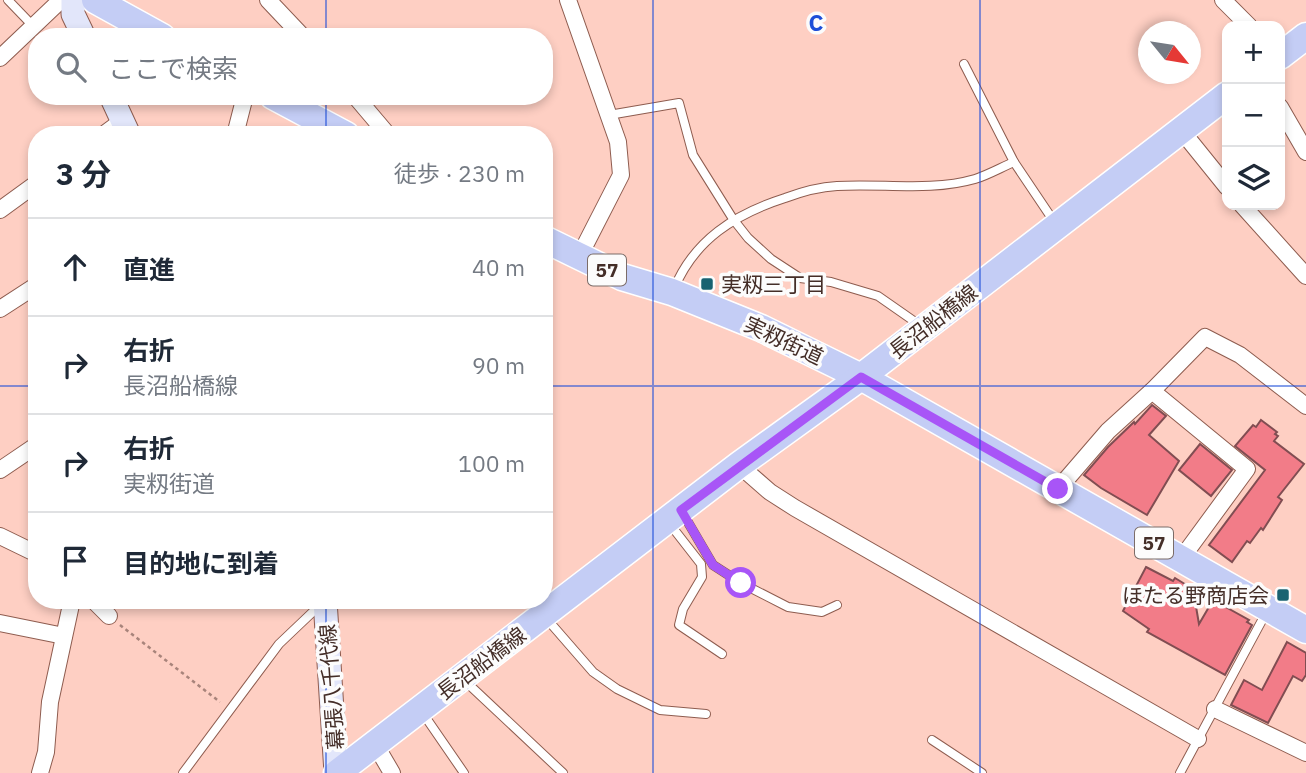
<!DOCTYPE html>
<html lang="ja">
<head>
<meta charset="utf-8">
<style>
	body { margin:0; font-family:"IBM Plex Sans","Noto Sans JP",sans-serif; background:#f2f2f3; color:#1f2937 }
	.controls { position:absolute; right:21px; top:21px; display:grid; overflow:hidden; border-radius:14px; box-shadow:0 4px 10px #0003 }
	.controls button { width:63px; height:63px; display:grid; place-items:center; padding:0; border:0; border-bottom:2px solid #e0e1e3; background:#fff; color:#1f2937; font:35px sans-serif }
	.compass { position:absolute; left:1138px; top:21px; width:63px; height:63px; border-radius:50%; background:#fff; box-shadow:0 4px 10px #0003; rotate:120deg }
	.stop { position:absolute; width:21px; height:21px; margin:-16px; border:5px solid #a855f7; border-radius:50%; background:#fff }
	.stop.end { background:#a855f7; border-color:#fff; box-shadow:0 2px 7px #0008 }
	.list { margin:0; padding:0; list-style:none }
	h2 { display:flex; justify-content:space-between; align-items:center; height:91px; margin:0; padding:0 28px; font-size:30px }
	h2 small { font-size:23px; font-weight:400; color:#747a83 }
	.list li { display:grid; grid-template-columns:46px 1fr auto; gap:21px; align-items:center; box-sizing:border-box; height:98px; padding:0 28px; border-top:2px solid #e0e1e3 }
	.list b { display:block; font-size:26px; white-space:nowrap }
	.list p { margin:0; font-size:23px; white-space:nowrap; color:#747a83 }
	.list em { font-size:23px; font-style:normal; color:#747a83 }
	.icon { flex:none; width:38px; height:38px; fill:none; stroke:currentColor; stroke-width:2; stroke-linecap:round; stroke-linejoin:round }
	.map { position:relative; flex:none; width:1306px; height:773px; overflow:hidden }
	.search { position:absolute; background:#fff; box-shadow:0 4px 10px #0003; left:28px; top:28px; width:525px; height:77px; display:flex; align-items:center; gap:18px; box-sizing:border-box; padding:0 24px; border-radius:28px; color:#747a83; font-size:26px }
	.panel { position:absolute; background:#fff; box-shadow:0 4px 10px #0003; left:28px; top:126px; width:525px; height:483px; border-radius:28px }
	.map>svg:first-child { display:block }
	.building { fill:#f27c88; stroke:#814d52; stroke-width:2 }
	.lines { fill:none; stroke-linecap:round; stroke-linejoin:round }
	.service-casing { stroke:#8e5c4f; stroke-width:10 }
	.minor-casing { stroke:#8e5c4f; stroke-width:18 }
	.secondary-casing { stroke:#8e5c4f; stroke-width:25 }
	.primary-casing { stroke:#fff; stroke-width:29 }
	.path { stroke:#a8847b; stroke-width:2.5; stroke-dasharray:3.5 3.5; stroke-linecap:butt }
	.service { stroke:#fff; stroke-width:8 }
	.minor { stroke:#fff; stroke-width:16 }
	.secondary { stroke:#e2e6fa; stroke-width:23 }
	.primary { stroke:#c4cdf5; stroke-width:26 }
	.route { stroke:#a855f7; stroke-width:9 }
	.grid { fill:none; stroke:#1d4ed8; stroke-width:2; stroke-opacity:0.55 }
	.poi-dot { fill:#196271; stroke:#fcfcfc; stroke-width:2.5 }
	.labels { text-anchor:middle; dominant-baseline:central; stroke-width:7; stroke-linejoin:round; paint-order:stroke }
	.shield { fill:#fcfcfc; stroke:#7b6c68; stroke-width:2 }
	.shield-label { font-size:19px; font-weight:bold; fill:#442e28 }
	.poi-label { font-size:21px; fill:#442e28; stroke:#fcfcfc; text-anchor:start }
	.street-label { font-size:21px; fill:#442e28; stroke:#fcfcfc }
	.grid-label { font-size:23px; text-anchor:middle; font-weight:bold; fill:#1d4ed8; stroke:#fcfcfc; stroke-width:7; stroke-linejoin:round; paint-order:stroke }
</style>
</head>
<body>
<div class="map">
<svg width="1306" height="773" viewBox="0 0 1306 773">
	<rect width="100%" height="100%" fill="#fecfc3"/>
	<g class="building">
		<path d="M1152,405L1166,416L1149,435L1179,461L1147,515L1101,488L1084,475L1108,447L1134,422L1135,424Z"/>
		<path d="M1261,420L1277,432L1275,434L1278,436L1274,441L1304,464L1278,497L1282,500L1263,530L1261,528L1250,543L1247,541L1232,562L1209,545L1265,470L1235,446L1253,425L1256,427Z"/>
		<path d="M1200,444L1232,470L1211,496L1179,470Z"/>
		<path d="M1146,567L1173,581L1175,578L1193,589L1199,624L1213,600L1249,620L1247,622L1252,625L1225,675L1147,632L1149,629L1123,611Z"/>
		<path d="M1287,642L1306,653V675L1302,681L1293,676L1268,723L1231,705L1244,680L1262,690Z"/>
	</g>
	<g class="lines">
		<g class="service-casing">
			<g id="service">
				<path d="M8,0L34,27"/>
				<path d="M964,64L1014,162L1055,223"/>
				<path d="M609,115L679,103L693,155L733,219L748,238L771,259L800,278L831,282L878,296L921,326"/>
				<path d="M674,289C694,240 735,214 785,198C801,192 819,187 837,186C882,183 930,192 975,179C988,175 1002,167 1014,162"/>
				<path d="M682,512L713,565L741,583L788,607L822,612L837,605"/>
				<path d="M669,523L701,564L702,577L683,609L679,625L722,654"/>
				<path d="M546,618L593,672L617,689L660,710L706,714"/>
				<path d="M464,680L563,773"/>
				<path d="M422,712L464,773"/>
				<path d="M932,740L982,773"/>
				<path d="M183,773L279,644L320,605"/>
				<path d="M1180,773L1267,611"/>
			</g>
		</g>
		<g class="minor-casing">
			<g id="minor">
				<path d="M268,0L303,37"/>
				<path d="M568,0L618,142L621,175L579,257"/>
				<path d="M1223,0L1249,26"/>
				<path d="M0,58L61,0"/>
				<path d="M355,96L388,135"/>
				<path d="M1280,107L1306,152"/>
				<path d="M1181,130L1227,187"/>
				<path d="M103,135L122,121"/>
				<path d="M235,135L245,96"/>
				<path d="M1242,205L1306,276"/>
				<path d="M0,210L37,183"/>
				<path d="M0,309L37,285"/>
				<path d="M1152,391L1205,337L1240,355L1306,406"/>
				<path d="M739,465L770,492L795,508L1198,739"/>
				<path d="M0,470L37,445"/>
				<path d="M1058,489L1108,431L1152,391L1247,469L1181,559"/>
				<path d="M0,536L37,554"/>
				<path d="M93,600L109,616"/>
				<path d="M0,623L64,636"/>
				<path d="M1215,709L1306,753"/>
				<path d="M375,744L392,773"/>
				<path d="M40,773L46,752L50,702L72,600"/>
			</g>
		</g>
		<g class="secondary-casing">
			<g id="secondary">
				<path d="M73,0V14L84,37"/>
				<path d="M111,96L129,135"/>
				<path d="M325,600L336,773"/>
			</g>
		</g>
		<g class="primary-casing">
			<g id="primary">
				<path d="M95,0L162,37"/>
				<path d="M1280,56L1306,36"/>
				<path d="M273,96L346,135"/>
				<path d="M544,239L622,277L672,292L761,328L861,377L1306,630"/>
				<path d="M337,773L739,465L861,377L1227,95"/>
			</g>
		</g>
		<g class="path">
			<path d="M267,37L274,31"/>
			<path d="M120,625L220,702"/>
		</g>
		<use href="#service" class="service"/>
		<use href="#minor" class="minor"/>
		<use href="#secondary" class="secondary"/>
		<use href="#primary" class="primary"/>
	</g>
	<g class="lines">
		<path class="route" d="M741,583L713,565L681,510L861,377L1058,489"/>
	</g>
	<path class="grid" d="M326,0V37M653,0V773M980,0V773M326,96V135M0,386H37M544,386H1306M326,600V773"/>
	<g class="poi-dot">
		<rect x="700" y="277" width="14" height="14" rx="3.5"/>
		<rect x="1276" y="588" width="14" height="14" rx="3.5"/>
	</g>
	<g class="labels">
		<g class="shield">
			<rect x="588" y="254.5" width="38" height="31" rx="5"/>
			<rect x="1135" y="527.5" width="38" height="31" rx="5"/>
		</g>
		<g class="shield-label">
			<text x="607" y="270">57</text>
			<text x="1154" y="543">57</text>
		</g>
		<g class="poi-label">
			<text x="721" y="284">実籾三丁目</text>
			<text x="1269" y="595" text-anchor="end">ほたる野商店会</text>
		</g>
		<g class="street-label">
			<text transform="translate(933 321) rotate(-38)">長沼船橋線</text>
			<text transform="translate(784 340) rotate(25)">実籾街道</text>
			<text transform="translate(481 663) rotate(-37)">長沼船橋線</text>
			<text transform="translate(331 687) rotate(-94)">幕張八千代線</text>
		</g>
	</g>
	<g class="grid-label">
		<text x="816" y="31">C</text>
	</g>
</svg>
<div class="controls">
<button>+</button>
<button>−</button>
<button><svg class="icon" aria-label="layers" viewBox="0 0 24 24"><path d="M12 4l9 5-9 5-9-5zM3 14l9 5 9-5"/></svg></button>
</div>
<svg class="compass" viewBox="-18 -18 36 36"><path d="M0-13l5 13h-10z" fill="#e53935"/><path d="M0 13l5-13h-10z" fill="#747a83"/></svg>
<div class="stop" style="left:741px;top:583px"></div>
<div class="stop end" style="left:1058px;top:489px"></div>
<div class="search"><svg class="icon" aria-label="search" viewBox="0 0 24 24"><circle cx="10" cy="10" r="6"/><path d="M15 15l6 6"/></svg>ここで検索</div>
<section class="panel">
<h2>3 分<small>徒歩 · 230 m</small></h2>
<ul class="list">
<li><svg class="icon" aria-label="ahead" viewBox="0 0 24 24"><path d="M12 20V5M6 11l6-6 6 6"/></svg><div><b>直進</b></div><em>40 m</em></li>
<li><svg class="icon" aria-label="right" viewBox="0 0 24 24"><path d="M7 20v-9h11M14 6l5 5-5 5"/></svg><div><b>右折</b><p>長沼船橋線</p></div><em>90 m</em></li>
<li><svg class="icon" aria-label="right" viewBox="0 0 24 24"><path d="M7 20v-9h11M14 6l5 5-5 5"/></svg><div><b>右折</b><p>実籾街道</p></div><em>100 m</em></li>
<li><svg class="icon" aria-label="arrive" viewBox="0 0 24 24"><path d="M6 21V4h12l-3 4 3 4H6"/></svg><div><b>目的地に到着</b></div></li>
</ul>
</section>
</div>
</body>
</html>
